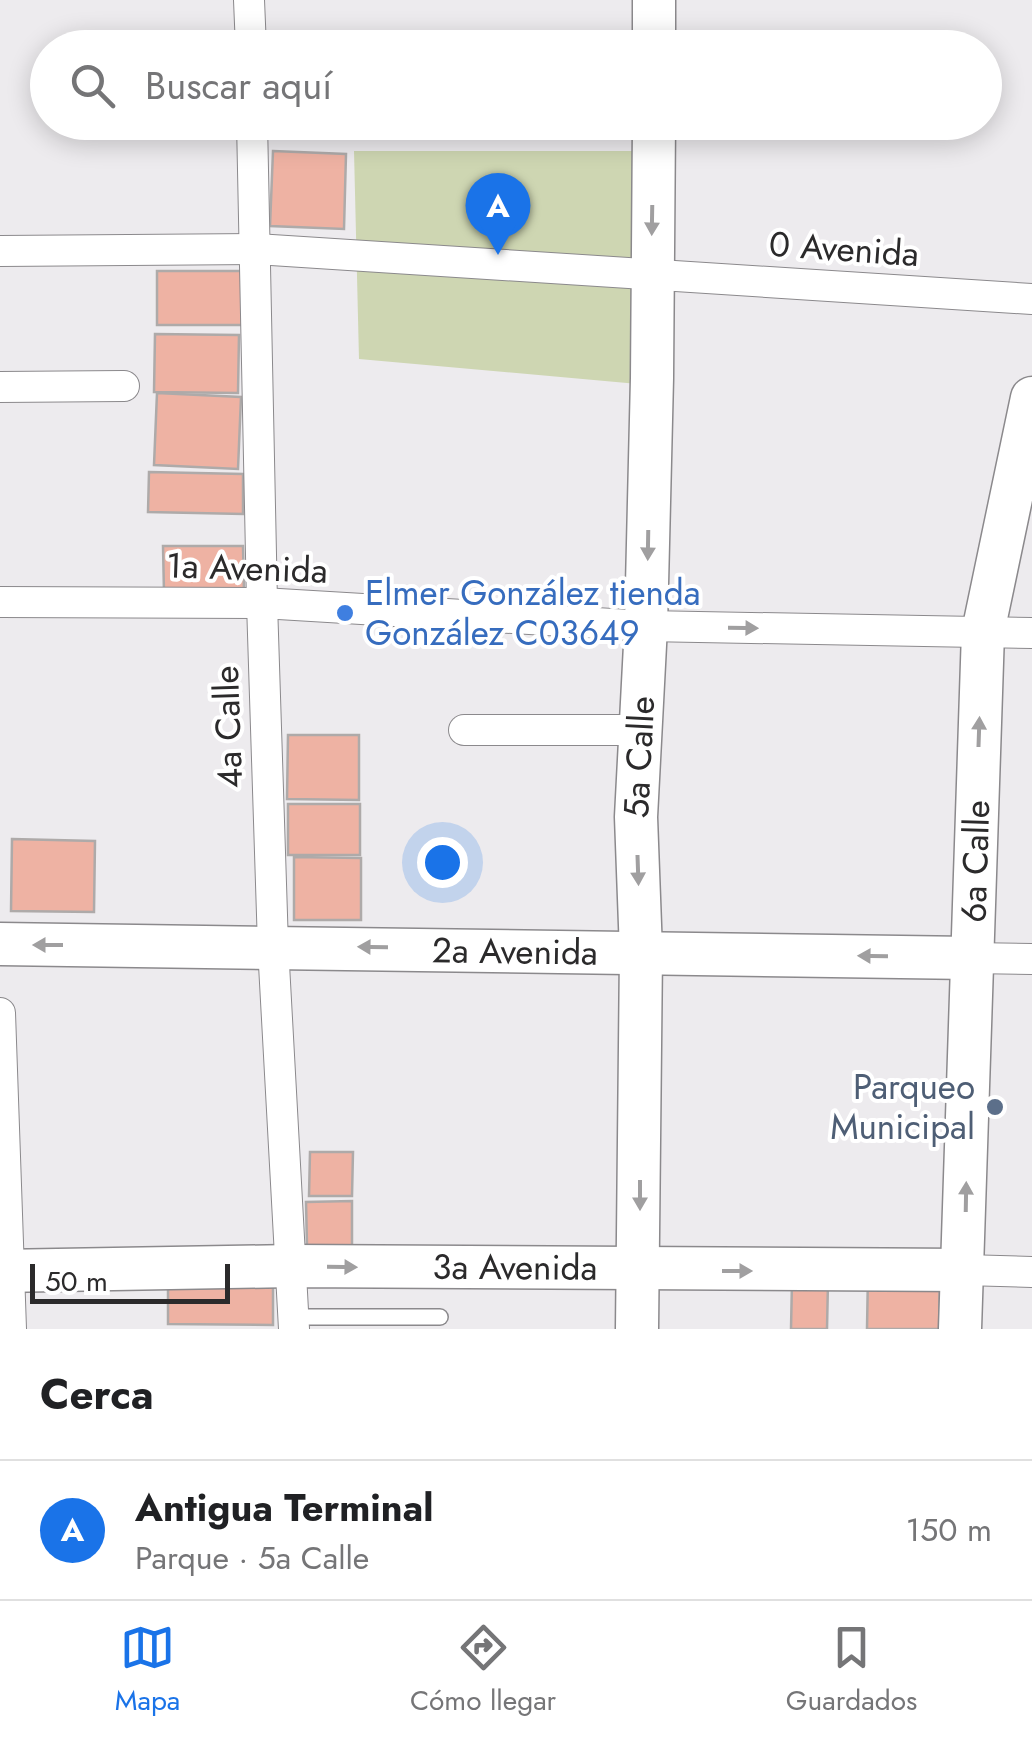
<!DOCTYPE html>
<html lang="es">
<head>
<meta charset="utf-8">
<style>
	body { margin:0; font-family:Jost,sans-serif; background:#f6f6f6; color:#202124 }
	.scale { position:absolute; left:30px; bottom:25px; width:200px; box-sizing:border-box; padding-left:10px; border:5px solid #2b2a2b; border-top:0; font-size:28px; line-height:35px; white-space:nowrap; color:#2b2a2b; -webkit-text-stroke:8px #fff; paint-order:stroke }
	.you { position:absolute; left:442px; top:862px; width:35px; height:35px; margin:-25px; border:8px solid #fff; border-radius:50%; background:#1a73e8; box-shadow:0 0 0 15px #1a73e833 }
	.badge { display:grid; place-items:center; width:65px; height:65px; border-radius:50%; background:#1a73e8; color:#fff; font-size:32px; font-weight:700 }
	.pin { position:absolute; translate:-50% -82px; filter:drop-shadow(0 2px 5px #0008) }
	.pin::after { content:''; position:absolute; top:52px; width:35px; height:30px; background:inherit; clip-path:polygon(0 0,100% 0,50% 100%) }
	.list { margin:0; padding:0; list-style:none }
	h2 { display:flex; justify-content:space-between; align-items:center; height:130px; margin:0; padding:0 40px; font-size:42px }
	h2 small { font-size:32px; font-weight:400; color:#757577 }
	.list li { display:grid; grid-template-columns:65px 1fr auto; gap:30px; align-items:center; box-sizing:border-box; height:140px; padding:0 40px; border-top:2px solid #e0e0e0 }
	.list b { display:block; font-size:38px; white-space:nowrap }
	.list p { margin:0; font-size:32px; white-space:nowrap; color:#757577 }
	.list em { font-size:32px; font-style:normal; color:#757577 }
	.icon { flex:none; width:55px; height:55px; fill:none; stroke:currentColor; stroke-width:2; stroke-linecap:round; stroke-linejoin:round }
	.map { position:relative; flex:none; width:1032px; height:1329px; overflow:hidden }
	.search { position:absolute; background:#fff; box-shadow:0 5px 25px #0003; left:30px; right:30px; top:30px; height:110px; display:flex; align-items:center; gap:25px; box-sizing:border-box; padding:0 35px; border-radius:55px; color:#757577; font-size:38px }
	.sheet { height:270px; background:#fff }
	nav { display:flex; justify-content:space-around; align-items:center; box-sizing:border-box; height:140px; border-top:2px solid #e0e0e0; background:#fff; font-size:28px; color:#757577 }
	nav a { display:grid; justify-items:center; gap:5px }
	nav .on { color:#1a73e8 }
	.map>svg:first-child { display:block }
	.green { fill:#ced6b2 }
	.building { fill:#eeb2a3; stroke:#aeaaa9; stroke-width:2.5 }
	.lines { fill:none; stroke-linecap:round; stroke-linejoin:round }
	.lane-casing { stroke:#8b898c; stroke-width:18 }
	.street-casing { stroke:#8b898c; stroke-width:32 }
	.secondary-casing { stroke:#8b898c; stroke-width:45 }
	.lane { stroke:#fff; stroke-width:15 }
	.street { stroke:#fff; stroke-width:30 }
	.secondary { stroke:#fff; stroke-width:42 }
	.oneway { fill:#a09fa0 }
	.shop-dot { fill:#3f7fe0; stroke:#fff; stroke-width:4 }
	.service-dot { fill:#5c6f8a; stroke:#fff; stroke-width:4 }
	.labels { text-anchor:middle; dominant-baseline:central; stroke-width:8; stroke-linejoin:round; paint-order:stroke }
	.street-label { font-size:35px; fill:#2b2a2b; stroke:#fff }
	.shop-label { font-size:35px; fill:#366cbe; stroke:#fff; text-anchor:start }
	.service-label { font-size:35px; fill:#4e5e75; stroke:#fff; text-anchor:end }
</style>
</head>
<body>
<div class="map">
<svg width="1032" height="1329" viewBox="0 0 1032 1329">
	<rect width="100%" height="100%" fill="#edebee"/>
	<path class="green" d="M354,151H640L638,384L359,359Z"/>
	<g class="building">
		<path d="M273,151L346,154L344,229L270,226Z"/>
		<rect x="157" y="271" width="85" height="54"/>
		<path d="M155,334L239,335L238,393L154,392Z"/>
		<path d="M157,393L241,397L238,469L154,465Z"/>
		<path d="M149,472L243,474V514L148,512Z"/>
		<path d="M163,546H243L244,592L164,593Z"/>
		<path d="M288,735H359V800L287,799Z"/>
		<rect x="288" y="804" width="72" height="51"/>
		<path d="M12,839L95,841L94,912L11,911Z"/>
		<path d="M294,857L361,858V920H294Z"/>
		<path d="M310,1152H353L352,1196H309Z"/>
		<path d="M352,1201V1246H307L306,1202Z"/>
		<path d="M868,1273L940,1274L939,1329H867Z"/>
		<path d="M168,1280H273V1325L168,1324Z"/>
		<path d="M792,1281L828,1282L827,1329H791Z"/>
	</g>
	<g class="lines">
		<g class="lane-casing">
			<path id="lane" d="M294,1317H440"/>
		</g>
		<g class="street-casing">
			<g id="street">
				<path d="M249,0L251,48"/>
				<path d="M252,122L262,603L273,946L294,1329"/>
				<path d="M0,251L256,249L1032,299"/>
				<path d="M0,387L124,386"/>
				<path d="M0,602L262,603L646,626L1032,633"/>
				<path d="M464,730H641"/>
				<path d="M970,958L1032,959"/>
				<path d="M0,1013L11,1329"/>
				<path d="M964,1270L1032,1272"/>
			</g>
		</g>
		<g class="secondary-casing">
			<g id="secondary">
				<path d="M654,48V0"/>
				<path id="s1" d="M0,944L970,958"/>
				<path id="s2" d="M0,1271L292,1266L964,1270"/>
				<path id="s3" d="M637,1329L641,952L636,817L646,626L652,378L654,122"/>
				<path id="s4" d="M960,1329L983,632L1032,398"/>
			</g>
		</g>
		<use href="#lane" class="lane"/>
		<use href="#street" class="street"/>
		<use href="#secondary" class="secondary"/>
	</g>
	<defs><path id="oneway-solid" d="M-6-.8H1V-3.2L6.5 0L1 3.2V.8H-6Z" transform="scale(2.5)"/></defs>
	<g class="oneway">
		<use href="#oneway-solid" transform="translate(652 220) rotate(91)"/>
		<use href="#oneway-solid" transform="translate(648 545) rotate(91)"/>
		<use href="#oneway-solid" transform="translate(743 628) rotate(1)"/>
		<use href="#oneway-solid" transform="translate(979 732) rotate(-88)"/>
		<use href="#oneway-solid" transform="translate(638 870) rotate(88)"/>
		<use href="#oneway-solid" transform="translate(48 945) rotate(-180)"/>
		<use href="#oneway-solid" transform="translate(373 947) rotate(-179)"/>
		<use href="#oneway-solid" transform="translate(873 956) rotate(-179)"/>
		<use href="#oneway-solid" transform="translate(640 1195) rotate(90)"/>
		<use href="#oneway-solid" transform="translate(966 1197) rotate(-89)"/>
		<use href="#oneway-solid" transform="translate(342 1267) rotate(1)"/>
		<use href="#oneway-solid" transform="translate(737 1271)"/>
	</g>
	<circle class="shop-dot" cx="345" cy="613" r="10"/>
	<circle class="service-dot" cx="995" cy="1107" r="10"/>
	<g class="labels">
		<g class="street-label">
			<text transform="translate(844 249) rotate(4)">0 Avenida</text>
			<text transform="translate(247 568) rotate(2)">1a Avenida</text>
			<text transform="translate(228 727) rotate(-92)">4a Calle</text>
			<text stroke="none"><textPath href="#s3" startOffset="572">5a Calle</textPath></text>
			<text stroke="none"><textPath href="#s4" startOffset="468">6a Calle</textPath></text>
			<text stroke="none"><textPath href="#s1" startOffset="515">2a Avenida</textPath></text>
			<text stroke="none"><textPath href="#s2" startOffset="515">3a Avenida</textPath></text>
		</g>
		<g class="shop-label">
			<text x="365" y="593">Elmer González tienda<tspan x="365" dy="40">González C03649</tspan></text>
		</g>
		<g class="service-label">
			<text x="975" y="1087">Parqueo<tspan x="975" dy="40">Municipal</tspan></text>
		</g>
	</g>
</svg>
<div class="scale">50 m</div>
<div class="you"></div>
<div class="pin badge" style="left:498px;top:255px">A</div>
<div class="search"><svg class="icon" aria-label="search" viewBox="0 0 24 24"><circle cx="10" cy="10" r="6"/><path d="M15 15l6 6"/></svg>Buscar aquí</div>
</div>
<section class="sheet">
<h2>Cerca<small></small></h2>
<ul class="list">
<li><span class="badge">A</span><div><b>Antigua Terminal</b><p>Parque · 5a Calle</p></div><em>150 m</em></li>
</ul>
</section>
<nav>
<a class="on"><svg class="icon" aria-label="map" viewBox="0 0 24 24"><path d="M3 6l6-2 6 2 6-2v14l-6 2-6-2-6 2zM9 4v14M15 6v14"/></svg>Mapa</a>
<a><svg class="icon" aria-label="directions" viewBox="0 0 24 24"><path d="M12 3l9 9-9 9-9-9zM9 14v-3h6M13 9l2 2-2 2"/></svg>Cómo llegar</a>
<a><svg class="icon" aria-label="saved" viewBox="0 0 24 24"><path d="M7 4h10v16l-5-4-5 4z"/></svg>Guardados</a>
</nav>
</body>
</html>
